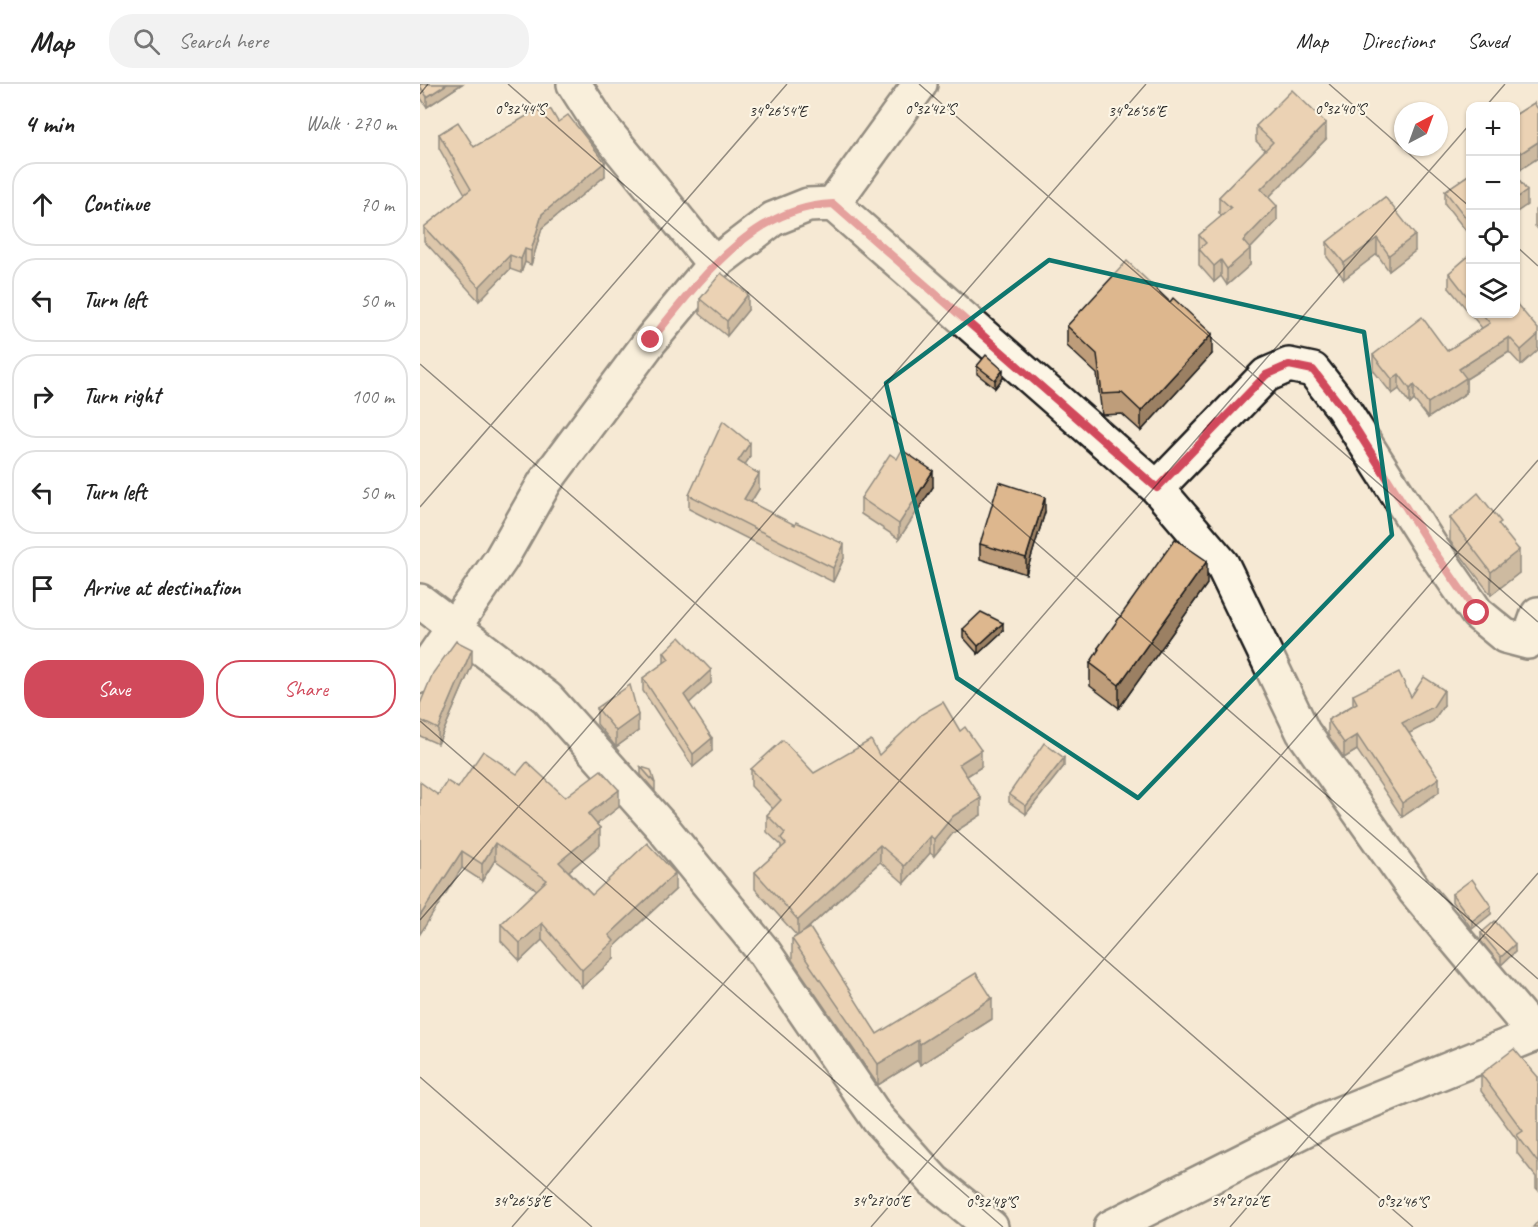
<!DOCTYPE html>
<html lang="en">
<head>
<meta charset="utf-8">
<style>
	body { margin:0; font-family:Caveat,sans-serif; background:#f2f2f2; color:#222 }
	.controls { position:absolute; right:18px; top:18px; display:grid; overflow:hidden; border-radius:12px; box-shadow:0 2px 4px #0004 }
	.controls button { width:54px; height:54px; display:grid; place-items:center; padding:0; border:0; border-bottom:2px solid #e0e0e0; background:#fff; color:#222; font:30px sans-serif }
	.compass { position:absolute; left:974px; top:18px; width:54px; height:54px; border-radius:50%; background:#fff; box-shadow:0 2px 4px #0004; rotate:41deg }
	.stop { position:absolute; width:18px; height:18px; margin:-14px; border:4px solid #d1495b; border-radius:50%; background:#fff }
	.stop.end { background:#d1495b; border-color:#fff; box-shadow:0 2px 6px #0008 }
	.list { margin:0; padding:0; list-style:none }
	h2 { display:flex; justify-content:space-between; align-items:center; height:78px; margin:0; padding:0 24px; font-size:26px }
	h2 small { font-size:20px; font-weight:400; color:#767676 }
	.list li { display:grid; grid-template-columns:39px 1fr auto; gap:18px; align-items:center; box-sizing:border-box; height:84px; margin:0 12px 12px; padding:0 12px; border:2px solid #e0e0e0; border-radius:24px }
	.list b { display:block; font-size:22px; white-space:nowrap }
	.list em { font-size:20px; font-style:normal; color:#767676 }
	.actions { display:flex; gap:12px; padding:18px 24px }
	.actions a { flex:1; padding:14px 0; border:2px solid #d1495b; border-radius:24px; text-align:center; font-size:21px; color:#d1495b }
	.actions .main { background:#d1495b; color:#fff }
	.icon { flex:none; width:33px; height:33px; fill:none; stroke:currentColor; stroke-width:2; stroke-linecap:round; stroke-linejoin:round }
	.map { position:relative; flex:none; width:1118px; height:1143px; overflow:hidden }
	header { display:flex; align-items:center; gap:36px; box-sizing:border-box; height:84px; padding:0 30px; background:#fff; border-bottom:2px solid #e0e0e0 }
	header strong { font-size:28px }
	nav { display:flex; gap:33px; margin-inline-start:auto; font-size:21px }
	.search { width:420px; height:54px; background:#f2f2f2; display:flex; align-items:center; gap:15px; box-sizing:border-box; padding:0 21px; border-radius:24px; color:#767676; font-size:22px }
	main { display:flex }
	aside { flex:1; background:#fff }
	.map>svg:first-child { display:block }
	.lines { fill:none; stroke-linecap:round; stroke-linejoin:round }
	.minor-casing { stroke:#1c1c1c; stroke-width:38 }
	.minor { stroke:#fcf5e5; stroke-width:33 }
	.wall { fill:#be9d7a; stroke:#1c1c1c; stroke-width:1.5 }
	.shaded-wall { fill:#9b8063; stroke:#1c1c1c; stroke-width:1.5 }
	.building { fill:#ddb78e; stroke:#1c1c1c; stroke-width:1.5 }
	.route { stroke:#d1495b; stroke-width:8 }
	.marked { fill:none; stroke:#0f766e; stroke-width:4.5; stroke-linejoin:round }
	.ticks { fill:none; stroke:#1c1c1c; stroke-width:1.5; stroke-opacity:0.45 }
	.ticks-label { font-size:15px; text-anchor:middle; fill:#1c1c1c; stroke:#fcf5e5; stroke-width:4.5; stroke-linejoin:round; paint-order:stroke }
</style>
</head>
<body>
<header>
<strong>Map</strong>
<div class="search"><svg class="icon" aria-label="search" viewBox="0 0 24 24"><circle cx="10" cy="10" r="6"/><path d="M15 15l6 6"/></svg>Search here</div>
<nav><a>Map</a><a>Directions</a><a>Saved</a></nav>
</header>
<main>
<aside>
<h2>4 min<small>Walk · 270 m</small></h2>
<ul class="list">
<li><svg class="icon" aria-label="ahead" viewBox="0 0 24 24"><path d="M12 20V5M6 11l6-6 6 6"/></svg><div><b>Continue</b></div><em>70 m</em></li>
<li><svg class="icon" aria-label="left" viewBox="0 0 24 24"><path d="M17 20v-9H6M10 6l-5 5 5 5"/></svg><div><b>Turn left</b></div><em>50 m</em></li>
<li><svg class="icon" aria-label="right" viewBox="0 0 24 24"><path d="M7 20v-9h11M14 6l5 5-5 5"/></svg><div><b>Turn right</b></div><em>100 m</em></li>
<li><svg class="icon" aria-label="left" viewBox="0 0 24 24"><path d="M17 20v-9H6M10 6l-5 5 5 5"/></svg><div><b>Turn left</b></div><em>50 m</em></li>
<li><svg class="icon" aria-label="arrive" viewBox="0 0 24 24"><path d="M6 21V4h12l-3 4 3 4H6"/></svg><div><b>Arrive at destination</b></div></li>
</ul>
<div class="actions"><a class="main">Save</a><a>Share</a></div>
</aside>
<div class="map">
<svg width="1118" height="1143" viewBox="0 0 1118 1143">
	<rect width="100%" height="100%" fill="#f6e9d4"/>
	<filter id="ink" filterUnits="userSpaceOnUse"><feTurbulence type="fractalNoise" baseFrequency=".0167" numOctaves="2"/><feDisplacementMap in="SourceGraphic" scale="12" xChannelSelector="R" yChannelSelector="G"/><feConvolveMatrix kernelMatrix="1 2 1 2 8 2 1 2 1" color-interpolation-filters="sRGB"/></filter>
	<g filter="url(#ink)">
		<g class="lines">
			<g class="minor-casing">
				<g id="minor">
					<path d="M154,0L179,39L294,180"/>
					<path d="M413,120L500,0"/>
					<path d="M737,404L846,291L869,281L893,286L922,323L1011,463L1057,529L1085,552L1108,558L1118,530"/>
					<path d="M0,517L127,614L242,743L344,868L458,1035L514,1097L571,1143"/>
					<path d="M0,592L81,475L125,398L231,256L294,180L353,135L388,121L413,120L737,404L802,480L883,648L995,807L1115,950"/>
					<path d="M691,1143L904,1036L1118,949"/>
				</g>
			</g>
			<use href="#minor" class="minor"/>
		</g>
		<g class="wall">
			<path d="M0,0H42L7,23L0,13Z"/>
			<path d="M1114,19L1101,85L1095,76V31Z"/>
			<path d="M138,38L185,92L122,144L111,181L105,178L101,189L90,185L59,217L4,157V143L45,110L19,64V50L54,63Z"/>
			<path d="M836,42L906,55L849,113L857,137L830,165V181L807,201L801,192L794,198L779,181V151L802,132L799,129V113L845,66L836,57Z"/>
			<path d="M1050,90V152L1025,120V107Z"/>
			<path d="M965,113L995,167L969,187L957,170L924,195L907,173V158Z"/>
			<path d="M1118,124V145L1115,142V126Z"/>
			<path d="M1050,171V230H1095L1118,245L1101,281L1089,268L1046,295V309L1008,334L994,316L990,320L979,305L972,310L953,286V271L1027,267L1062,244L1029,204V189Z"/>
			<path d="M280,215L328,226L307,252L280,230Z"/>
			<path d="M647,242L792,270L721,347L702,330L682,331L677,290L647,262Z"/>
			<path d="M557,282L583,294L575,304L557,290Z"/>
			<path d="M330,373L324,381L339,405L331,418L424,474L413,498L269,425V411Z"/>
			<path d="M477,375L513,403L479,455L441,430V414Z"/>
			<path d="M625,428L606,490L560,475V460Z"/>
			<path d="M1030,434L1081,444L1099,489L1071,511L1030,457Z"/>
			<path d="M787,500L699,624L670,602V579L678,568V564Z"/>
			<path d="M543,545L583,547L558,570L543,553Z"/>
			<path d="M244,568L291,599L269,619L292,667L273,683L223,607V594L244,579Z"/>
			<path d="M52,581L18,660L0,652V620Z"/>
			<path d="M933,611L991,613L1024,621L1013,637L989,649L1019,708L982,733L937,666L924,674L908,651V636L933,621Z"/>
			<path d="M177,624L218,647L196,663L177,640Z"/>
			<path d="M459,671L561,683L547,692L561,731L533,749L514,772L510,769L484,799L460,778L384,848L457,950L572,935L500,981L498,976L458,1001L372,876V855L377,852L335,805V788L361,765V761L347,748V731L353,725L331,702V685L394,689Z"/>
			<path d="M644,682L606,730L589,718V710Z"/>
			<path d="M221,683L235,699V707L221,691Z"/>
			<path d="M97,690L145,713L199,723L177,740L180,761L149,787L172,811L255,806L194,863V875L162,903L122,856L100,877L81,857V840L117,806L75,776L62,797L42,784L18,711L38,704Z"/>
			<path d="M1032,810L1071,830L1052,845L1032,818Z"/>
			<path d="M1061,849L1095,868L1081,881L1061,857Z"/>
			<path d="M1061,990L1118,993V1106L1116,1104V1093L1097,1069V1056L1061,1007Z"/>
		</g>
		<g class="shaded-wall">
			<path d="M27,0H42L7,23V13Z"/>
			<path d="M906,39V55L841,121V105Z"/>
			<path d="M1118,58V74L1101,85V69Z"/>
			<path d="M185,78V92L122,144L111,181V167L122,130Z"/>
			<path d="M1107,107V121L1095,129V115Z"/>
			<path d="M857,122V137L829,166L830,165V181L807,201V185L823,157Z"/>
			<path d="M995,151V167L969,187V171Z"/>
			<path d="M957,154V170L924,195V179Z"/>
			<path d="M105,165V178L101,189V175Z"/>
			<path d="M90,171V185L59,217V203Z"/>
			<path d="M801,176V192L794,198V182Z"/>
			<path d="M328,210V226L307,252V237Z"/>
			<path d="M792,250V270L721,347V327Z"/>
			<path d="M1118,251V266L1101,281V266Z"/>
			<path d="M1089,253V268L1046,295V309L1008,334V319L1039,285Z"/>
			<path d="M583,286V294L575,304V296Z"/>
			<path d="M979,290V305L972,310V295Z"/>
			<path d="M994,301V316L990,320V305Z"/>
			<path d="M330,359V373L318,391V377Z"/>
			<path d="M513,387V403L479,455V440Z"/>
			<path d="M339,390V405L324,429V415Z"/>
			<path d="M625,413V428L606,490V474Z"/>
			<path d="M424,460V474L413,498V484Z"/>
			<path d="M1099,466V489L1071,511V488Z"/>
			<path d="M787,477V500L699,624V601Z"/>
			<path d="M583,539V547L558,570V562Z"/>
			<path d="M52,565V581L18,660V645Z"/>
			<path d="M291,586V599L264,624V611Z"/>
			<path d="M1024,606V621L1013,637L982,653V639Z"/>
			<path d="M218,631V647L196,663V647Z"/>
			<path d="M937,651V666L924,674V659Z"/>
			<path d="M292,654V667L273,683V670Z"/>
			<path d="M561,666V683L539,697V680Z"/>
			<path d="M644,674V682L606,730V722Z"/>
			<path d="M1019,694V708L982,733V719Z"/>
			<path d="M199,706V723L168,747V730Z"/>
			<path d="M561,714V731L533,749L514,772V755L533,732Z"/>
			<path d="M180,744V761L139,795V778Z"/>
			<path d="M510,752V769L484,799V782Z"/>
			<path d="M75,759V776L62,797V780Z"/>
			<path d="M460,761V778L378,853V836Z"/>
			<path d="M42,767V784L0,850V832Z"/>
			<path d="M255,789V806L194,863V875L162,903V886L189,851Z"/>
			<path d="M1071,822V830L1052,845V837Z"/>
			<path d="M122,839V856L100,877V859Z"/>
			<path d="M1095,860V868L1081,881V873Z"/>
			<path d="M572,914V935L500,981V960Z"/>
			<path d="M498,956V976L458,1001V980Z"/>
		</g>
		<g class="building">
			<path d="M0,0H27L7,13L0,2Z"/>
			<path d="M872,6L906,39L841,105L857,122L823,157L830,165L807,185L801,176L794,182L779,165L786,159L779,151L811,124L799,113L853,58L836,42Z"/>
			<path d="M1114,19L1118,25V58L1101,69L1095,61V31Z"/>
			<path d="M120,24L131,26L138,38L148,31L185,78L122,130L111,167L105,165L101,175L90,171L59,203L4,143L51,105L19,50L38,38L54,63Z"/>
			<path d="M1050,90V139L1025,107Z"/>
			<path d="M1095,91L1107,107L1095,115Z"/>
			<path d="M965,113L995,151L969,171L957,154L924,179L907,158Z"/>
			<path d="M1050,171V216L1029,189Z"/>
			<path d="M707,177L750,218L753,214L792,250L721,327L702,309L682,310L677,270L647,242Z"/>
			<path d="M301,189L328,210L307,237L280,215Z"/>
			<path d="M1095,218L1118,245V251L1101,266L1089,253L1039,285L1046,294L1008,319L994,301L990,305L979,290L972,295L953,271L1002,233L1027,267L1070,239L1062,230H1095Z"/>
			<path d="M566,271L583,286L575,296L557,282Z"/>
			<path d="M303,337L330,359L318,377L339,390L324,415L375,441L376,438L424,460L413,484L269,411Z"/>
			<path d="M482,366L513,387L479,440L441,414L470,370L477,375Z"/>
			<path d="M579,398L625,413L606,474L560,460Z"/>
			<path d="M1058,409L1081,438L1078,440L1099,466L1071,488L1030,434Z"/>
			<path d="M755,455L787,477L699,601L670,579L679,565L678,564Z"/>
			<path d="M561,528L583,539L558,562L543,545Z"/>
			<path d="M260,553L291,586L264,611L292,654L273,670L223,594L249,575L244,568Z"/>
			<path d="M36,557L52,565L18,645L0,636V620L13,589Z"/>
			<path d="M979,588L991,613L1004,593L1024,606L1013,623L982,639L1019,694L982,719L937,651L924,659L908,636L937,619L933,611Z"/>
			<path d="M210,601L218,631L196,647L177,624Z"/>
			<path d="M523,618L540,647L545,643L561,666L539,680L561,714L533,732L514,755L510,752L484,782L460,761L378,836L335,788L366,760L361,754L365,749L347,731L361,716L331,685L363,656L394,689L451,656L459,671L502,630Z"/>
			<path d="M624,659L644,674L606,722L589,710Z"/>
			<path d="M63,667L97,690L107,678L145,713L181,686L199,706L168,730L180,744L139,778L172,811L227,759L255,789L189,851L194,857L162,886L122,839L100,859L81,840L127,796L75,759L62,780L42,767L0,832V698L18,711L27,697L38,704Z"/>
			<path d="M221,683L231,686L235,699Z"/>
			<path d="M1052,795L1071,822L1052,837L1032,810Z"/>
			<path d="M1075,837L1095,860L1081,873L1061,849Z"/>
			<path d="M390,844L457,950L556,889L572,914L500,960L498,956L458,980L372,855Z"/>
			<path d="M1094,965L1118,993V1079L1097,1051L1103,1047L1061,990Z"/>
			<path d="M1118,1137V1143H1113Z"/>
		</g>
	</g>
	<g class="lines" filter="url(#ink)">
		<path class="route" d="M231,256C279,198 331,123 413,120L737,404L846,291L869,281L893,286L922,323L1011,463L1057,529"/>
	</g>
	<path d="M0 0H1118V1143H0ZM629,176L944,248L972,451L718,714L537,594L466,299Z" fill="#f6e9d4" fill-opacity=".55" fill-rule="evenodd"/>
	<path class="marked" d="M629,176L944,248L972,451L718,714L537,594L466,299Z"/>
	<path class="ticks" d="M88,0L1118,895M499,0L1118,538M909,0L1050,123M0,10L8,0M1066,22L1085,0M1096,162L1118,182M0,280L993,1143M0,423L367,0M0,637L583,1143M0,836L726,0M0,993L172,1143M92,1143L1050,40M451,1143L1118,376M810,1143L1118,789"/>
	<g class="ticks-label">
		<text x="100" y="30">0°32'44"S</text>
		<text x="510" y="30">0°32'42"S</text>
		<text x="920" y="30">0°32'40"S</text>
		<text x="358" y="32">34°26'54"E</text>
		<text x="717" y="32">34°26'56"E</text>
		<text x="102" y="1122">34°26'58"E</text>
		<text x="461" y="1122">34°27'00"E</text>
		<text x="820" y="1122">34°27'02"E</text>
		<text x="571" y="1123">0°32'48"S</text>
		<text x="982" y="1123">0°32'46"S</text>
	</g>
</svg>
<div class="controls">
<button>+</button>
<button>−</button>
<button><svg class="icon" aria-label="locate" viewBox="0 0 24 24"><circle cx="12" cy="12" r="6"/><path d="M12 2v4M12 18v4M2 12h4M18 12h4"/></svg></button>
<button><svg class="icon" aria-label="layers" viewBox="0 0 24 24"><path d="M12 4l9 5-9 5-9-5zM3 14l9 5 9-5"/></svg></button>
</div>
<svg class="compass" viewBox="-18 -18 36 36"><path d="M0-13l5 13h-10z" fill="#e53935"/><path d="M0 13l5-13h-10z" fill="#767676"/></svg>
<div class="stop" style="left:1057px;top:529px"></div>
<div class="stop end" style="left:231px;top:256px"></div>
</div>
</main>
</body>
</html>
